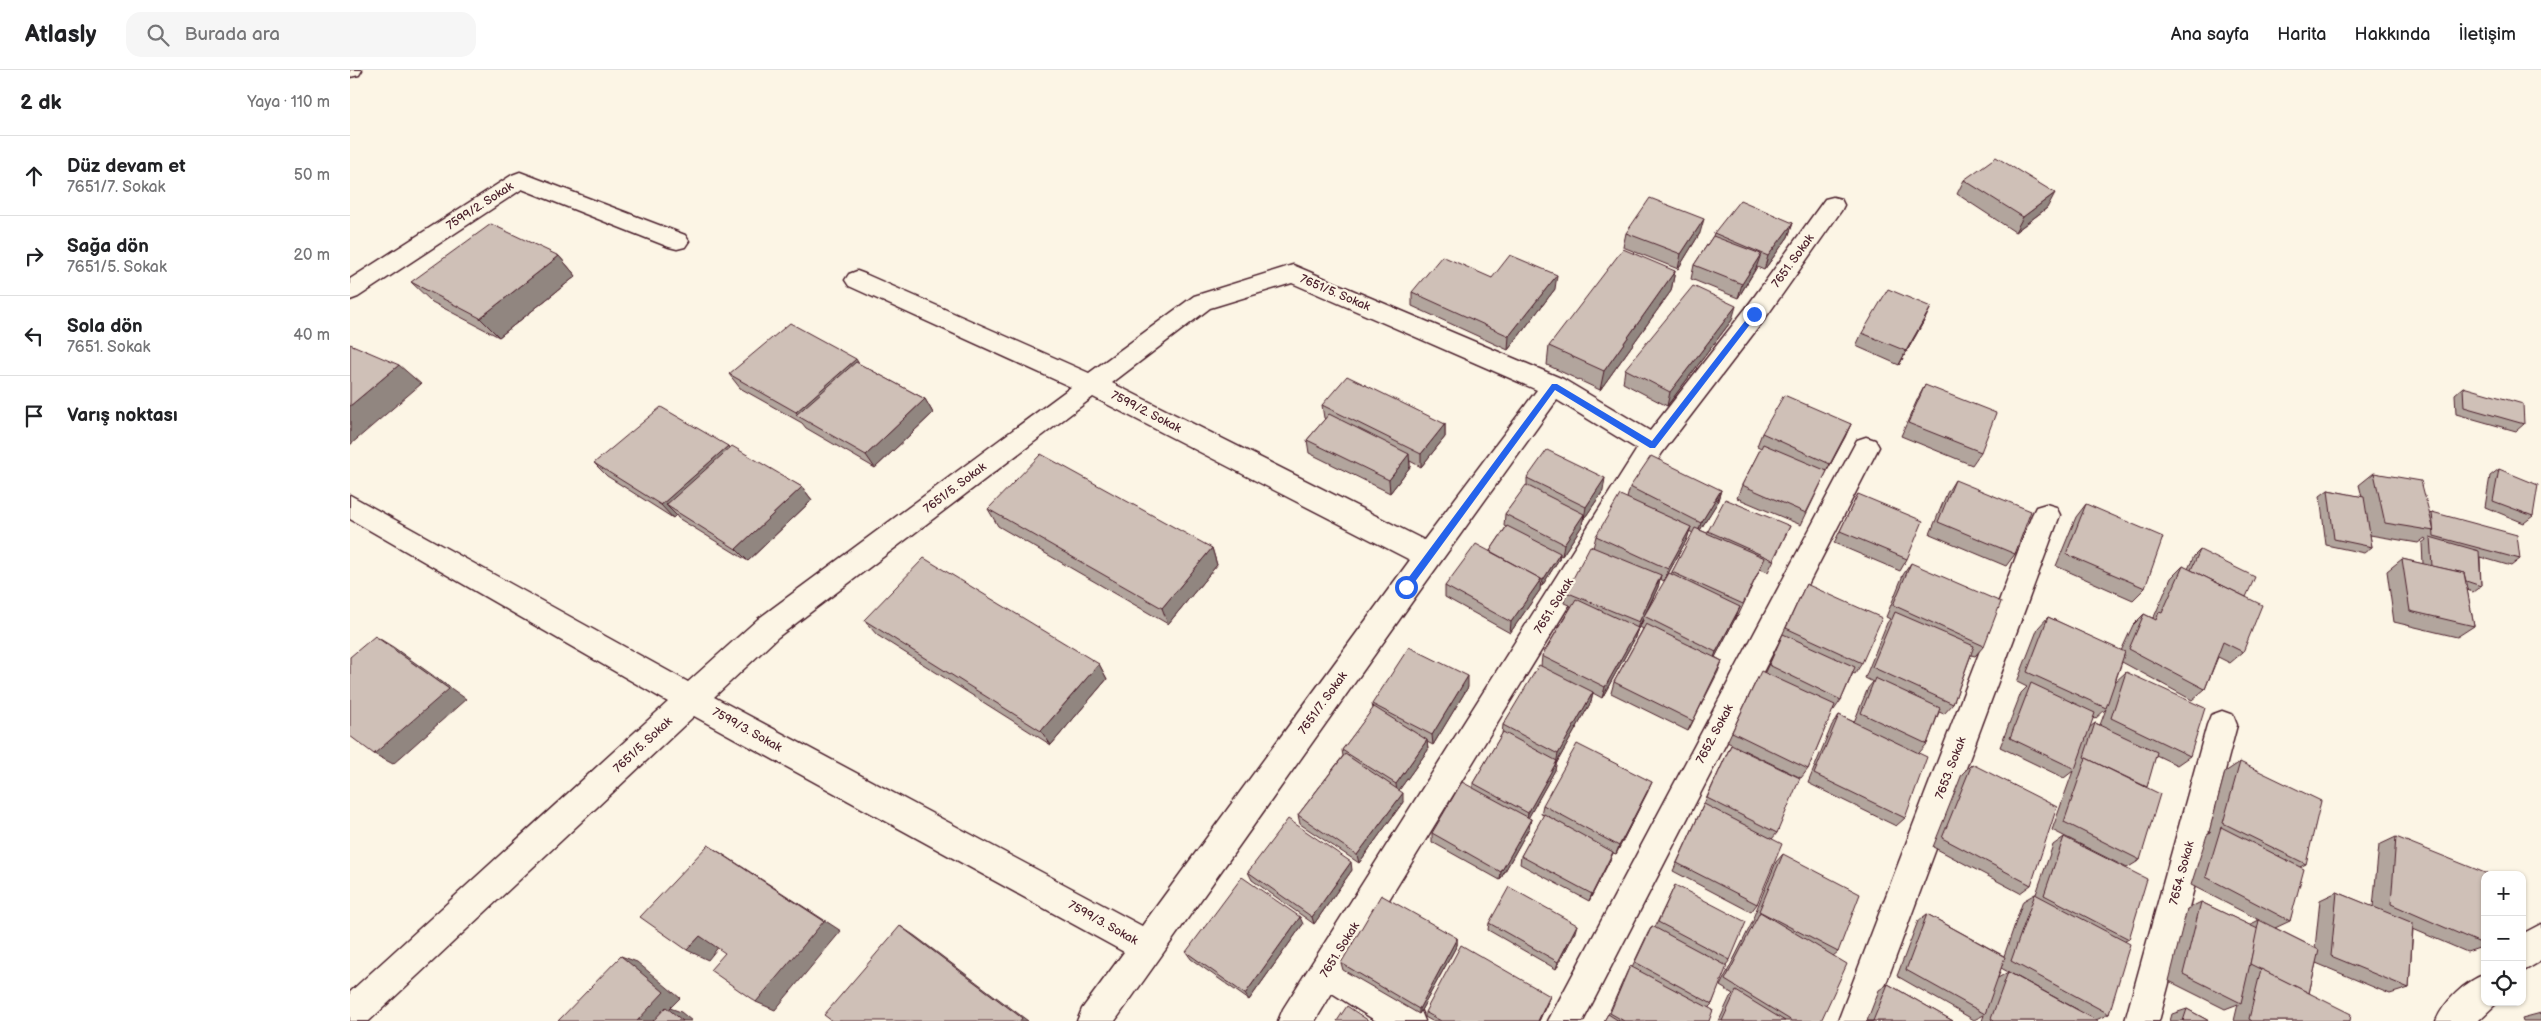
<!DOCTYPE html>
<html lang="tr">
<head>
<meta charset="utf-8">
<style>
	body { margin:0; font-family:"Balsamiq Sans",sans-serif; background:#f6f6f6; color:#202124 }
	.controls { position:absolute; right:15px; bottom:15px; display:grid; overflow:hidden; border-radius:10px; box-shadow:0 1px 4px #0004 }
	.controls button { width:45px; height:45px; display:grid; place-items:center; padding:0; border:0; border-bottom:1px solid #e0e0e0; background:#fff; color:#202124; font:25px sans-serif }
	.stop { position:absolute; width:15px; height:15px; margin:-11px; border:4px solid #2563eb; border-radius:50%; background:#fff }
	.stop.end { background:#2563eb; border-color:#fff; box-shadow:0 1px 5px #0008 }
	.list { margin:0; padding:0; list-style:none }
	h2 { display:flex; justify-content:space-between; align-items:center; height:65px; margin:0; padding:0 20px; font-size:21px }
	h2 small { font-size:16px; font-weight:400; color:#757577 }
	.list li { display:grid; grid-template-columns:32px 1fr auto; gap:15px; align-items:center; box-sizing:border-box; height:80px; padding:0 20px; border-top:1px solid #e0e0e0 }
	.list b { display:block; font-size:19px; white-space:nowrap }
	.list p { margin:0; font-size:16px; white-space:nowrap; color:#757577 }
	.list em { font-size:16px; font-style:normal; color:#757577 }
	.icon { flex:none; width:28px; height:28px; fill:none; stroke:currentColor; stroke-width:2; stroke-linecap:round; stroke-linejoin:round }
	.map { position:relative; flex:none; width:2191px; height:951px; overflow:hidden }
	header { display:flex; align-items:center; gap:30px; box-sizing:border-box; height:70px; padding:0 25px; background:#fff; border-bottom:1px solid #e0e0e0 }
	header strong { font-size:24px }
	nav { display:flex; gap:28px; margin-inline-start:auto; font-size:18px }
	.search { width:350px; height:45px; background:#f6f6f6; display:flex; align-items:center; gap:12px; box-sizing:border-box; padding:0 18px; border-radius:15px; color:#757577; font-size:19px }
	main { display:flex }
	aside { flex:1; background:#fff }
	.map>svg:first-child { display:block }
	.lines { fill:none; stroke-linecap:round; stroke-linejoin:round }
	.minor-casing { stroke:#4a1f2b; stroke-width:3 }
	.highway-casing { stroke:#4a1f2b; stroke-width:3 }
	.minor { fill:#fcf5e5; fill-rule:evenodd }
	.highway { fill:#fcf5e5; fill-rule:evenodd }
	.wall { fill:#b2a59d; stroke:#4a1f2b; fill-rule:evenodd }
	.shaded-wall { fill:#918680; stroke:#4a1f2b }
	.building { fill:#cfc0b7; stroke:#4a1f2b }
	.route { fill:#2563eb }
	.labels { text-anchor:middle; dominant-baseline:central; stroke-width:4.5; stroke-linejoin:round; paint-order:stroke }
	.street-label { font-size:12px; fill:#4a1f2b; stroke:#fcf5e5 }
</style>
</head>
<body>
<header>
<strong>Atlasly</strong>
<div class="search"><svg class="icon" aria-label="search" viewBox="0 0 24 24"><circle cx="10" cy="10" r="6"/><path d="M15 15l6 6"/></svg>Burada ara</div>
<nav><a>Ana sayfa</a><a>Harita</a><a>Hakkında</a><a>İletişim</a></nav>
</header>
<main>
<aside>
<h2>2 dk<small>Yaya · 110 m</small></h2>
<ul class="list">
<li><svg class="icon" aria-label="ahead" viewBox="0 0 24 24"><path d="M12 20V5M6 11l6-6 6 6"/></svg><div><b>Düz devam et</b><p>7651/7. Sokak</p></div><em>50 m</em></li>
<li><svg class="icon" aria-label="right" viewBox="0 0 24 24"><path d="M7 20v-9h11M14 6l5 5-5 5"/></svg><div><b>Sağa dön</b><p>7651/5. Sokak</p></div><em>20 m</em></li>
<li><svg class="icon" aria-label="left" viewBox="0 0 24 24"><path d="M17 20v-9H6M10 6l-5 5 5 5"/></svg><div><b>Sola dön</b><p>7651. Sokak</p></div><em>40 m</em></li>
<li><svg class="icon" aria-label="arrive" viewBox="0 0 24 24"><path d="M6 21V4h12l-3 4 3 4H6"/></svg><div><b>Varış noktası</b></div></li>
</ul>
</aside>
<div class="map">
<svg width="2191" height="951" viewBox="0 0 2191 951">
	<rect width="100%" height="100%" fill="#fcf5e5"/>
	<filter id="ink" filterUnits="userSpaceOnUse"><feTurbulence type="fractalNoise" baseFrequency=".02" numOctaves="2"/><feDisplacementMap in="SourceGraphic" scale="10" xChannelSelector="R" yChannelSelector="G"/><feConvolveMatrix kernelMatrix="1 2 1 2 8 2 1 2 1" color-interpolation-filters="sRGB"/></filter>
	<g filter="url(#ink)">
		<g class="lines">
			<g class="minor-casing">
				<g id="minor">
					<path d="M170,102L335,165L339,171L335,177L327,179L319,177L172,119L8,227L0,230V209L162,105Z"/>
					<path d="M1483,127L1491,129L1494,135L1491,141L1414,250L1312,383L999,895L1070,939L1075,951H1026L982,923L965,951H928L933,939L1287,379L1207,330L1066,526L765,951H727L732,939L774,882L344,646L19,951H0V922L318,632L0,449V425L338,612L408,549L721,317L499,216L495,210L499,204L507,201L515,204L739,303L844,226L943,195L1213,309L1300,361L1396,238L1475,129ZM942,213L1187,320L1074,470L762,313L860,238ZM743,327L1060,490L792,856L364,627L428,567Z"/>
					<path d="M1516,367L1525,370L1529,377L1233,951H1198L1507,370Z"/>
					<path d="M1696,434L1706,437L1710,445L1522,951H1488L1682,445L1686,437Z"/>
					<path d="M1872,641L1883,645L1887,655L1809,951H1775L1857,655L1861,645Z"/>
					<path d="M2191,854V891L2172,902V864Z"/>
					<path d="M2135,904V932L2147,933L2128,951H2086C2094,931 2115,912 2135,904Z"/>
				</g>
			</g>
			<g class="highway-casing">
				<path id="highway" d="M0,0H12L9,5L0,7Z"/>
			</g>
			<use href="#minor" class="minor"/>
			<use href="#highway" class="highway"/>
		</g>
		<g class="wall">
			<path d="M1614,110L1697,138L1665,162L1607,124Z"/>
			<path d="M1443,153L1438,167L1414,200L1407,197L1388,228L1341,209L1344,195L1363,166L1364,163Z"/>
			<path d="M1276,163H1350L1328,199L1273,177Z"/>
			<path d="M209,186L226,206L149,267L82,232L61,212Z"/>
			<path d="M1325,201L1321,221L1250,320L1197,295L1199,276Z"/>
			<path d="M1142,208L1205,219L1158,280L1062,236V222Z"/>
			<path d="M1581,237L1574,251L1549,295L1506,276L1512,263Z"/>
			<path d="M1382,250L1317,336L1273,313L1275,299Z"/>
			<path d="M509,294L575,329L583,343L525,398L456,358L452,353L390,318L379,304Z"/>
			<path d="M1575,315L1631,382L1622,395L1551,366L1568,328Z"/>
			<path d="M2113,317L2174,354L2166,361L2106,344L2105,324Z"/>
			<path d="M972,335L1095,354V367L1071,397L1060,391V397L1040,423L959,383L957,370L975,349L974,348Z"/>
			<path d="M1501,354L1495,367L1477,401L1451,455L1387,428L1392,415L1411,378L1407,376L1412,363Z"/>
			<path d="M378,376L380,379L452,417L462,430L398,491L328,448L326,445L323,448L257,406L244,393Z"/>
			<path d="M2149,399L2183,446L2174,453L2135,437L2140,406Z"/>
			<path d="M2024,403L2079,445L2082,442L2170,489L2161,496L2130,487L2131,516L2123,522L2117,520L2124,556L2107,567L2044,552L2037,501L2052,489L2073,494L2072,473L2076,470L2075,468L2068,473L2020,465L2022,477L2014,483L1976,475L1970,426L1978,420L2012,427L2009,415Z"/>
			<path d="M1177,408L1253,421L1234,449H1233L1232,456L1212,486L1210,485L1209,489L1192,516H1190V520L1160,563L1095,527V516L1140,481L1156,457L1154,456L1155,444L1177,415Z"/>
			<path d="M1605,410L1665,484L1656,496L1580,464L1597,423Z"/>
			<path d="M1280,417L1371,420L1367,433L1350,460L1357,463L1358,461L1440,456L1418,502L1410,499L1388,546L1387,545L1365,587L1372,591L1338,661L1261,623L1264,612L1293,559L1290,557L1293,550L1286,563L1284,570L1252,628L1243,623L1241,632L1206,694L1205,700L1178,748L1181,749L1179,758L1150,810L1082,772V763L1123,718V713L1152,664L1153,655L1191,596L1192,586L1221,536L1214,533L1216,522L1243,478L1246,466L1277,428ZM1339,461L1343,463L1321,504L1297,541L1308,517L1310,509L1314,511L1337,469Z"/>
			<path d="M1508,424L1557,489L1550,501L1484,473Z"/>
			<path d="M1736,434L1795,518L1783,530L1706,496L1726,447Z"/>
			<path d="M638,439L862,478L867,495L818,554L648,456Z"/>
			<path d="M1850,480L1896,527L1893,582L1880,593L1868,587L1855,619L1842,630L1772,592L1765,612L1776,602L1840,686L1827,695L1806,685L1796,717L1790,790L1777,798L1702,760L1723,701L1714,708L1650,677L1671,623L1677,617L1667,612L1688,558L1698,547L1771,581L1783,555L1794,544L1802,548L1804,547L1821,508L1833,496L1838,499L1844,486ZM1756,639L1750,655L1745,653L1739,658L1743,648L1745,649Z"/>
			<path d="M1561,493L1634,576L1625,586L1621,585L1603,634L1594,644L1589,642L1577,674L1569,683L1555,748L1546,756L1458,713L1482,655L1489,645L1504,652L1518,618L1523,612L1515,608L1537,553L1540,549L1536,547L1553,505Z"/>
			<path d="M1456,514L1512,593L1505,604L1503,603L1491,630L1484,640L1483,639L1458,699L1451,708L1377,672L1406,611L1415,602Z"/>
			<path d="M514,550L749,594L757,609L701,675L527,565Z"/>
			<path d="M1118,617L1083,675L1077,672L1078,680L1049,720L1053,732L1009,793L950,754L948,745L993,686L992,680L1023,639L1022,634Z"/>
			<path d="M1381,675L1427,763L1422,769L1407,834L1401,842L1323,801Z"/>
			<path d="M1890,692L1956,794L1950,797L1940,851L1925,858L1965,878L1970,830L1987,822L2023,837L2029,775L2046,767L2135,875V876L2117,882L2063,859L2059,918L2040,924L1966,893L1959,923L2000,951H1884L1888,934L1875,939L1819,911L1837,839L1851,832L1901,856V854L1909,850L1841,815L1857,765L1861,763L1859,762L1875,702Z"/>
			<path d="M1622,694L1681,815L1670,823L1583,777L1612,704Z"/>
			<path d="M1298,721L1266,784L1263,783L1260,790L1239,831L1170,794L1171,786L1194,745L1191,744L1193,735Z"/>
			<path d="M1714,767L1779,869L1775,871L1759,944L1746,950L1748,951H1632L1634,945L1624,950L1547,906L1568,851L1577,844L1654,886L1673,831L1685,824H1686L1703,775ZM1651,898L1728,940L1658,902L1648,908Z"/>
			<path d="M1433,784L1488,882L1483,886L1471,951H1369L1380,927L1383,924L1370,916L1404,849L1403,848L1426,792Z"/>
			<path d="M1002,800L964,854L902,810L898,802Z"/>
			<path d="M1325,815L1380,890L1376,895L1362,934L1359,937V951H1254L1258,944V945L1277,902L1280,896L1282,897L1298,863L1302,856L1305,857Z"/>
			<path d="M1139,853L1225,862L1206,899L1138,860Z"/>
			<path d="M953,854L899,930L841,889L836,882Z"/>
			<path d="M1107,868V875L1069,944L993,900L991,893Z"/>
			<path d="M1538,914L1603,951H1517L1529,920Z"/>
			<path d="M1198,932L1189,951H1082L1075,947V942Z"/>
			<path d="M1837,939L1859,951H1820L1822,944Z"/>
			<path d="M2191,943V951H2173L2172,948Z"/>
		</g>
		<g class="shaded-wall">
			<path d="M1705,123L1697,138L1665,162L1673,147Z"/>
			<path d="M1354,149L1350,163L1328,199L1331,184Z"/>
			<path d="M1443,153L1438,167L1414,200L1418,186Z"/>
			<path d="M1411,184L1406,198L1388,228L1392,214Z"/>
			<path d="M209,186L226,206L149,267L130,248Z"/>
			<path d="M1325,201L1321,221L1250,320L1254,301Z"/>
			<path d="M1207,205L1205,219L1158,280L1159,266Z"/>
			<path d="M1386,236L1382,250L1317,336L1320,322Z"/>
			<path d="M1581,237L1574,251L1549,295L1556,281Z"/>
			<path d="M506,289L514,302L450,347L446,342Z"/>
			<path d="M49,295L71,314L0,375V336Z"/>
			<path d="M575,329L583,343L525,398L516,385Z"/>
			<path d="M1095,354V367L1071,397V384Z"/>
			<path d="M1501,354L1495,367L1474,406L1480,394Z"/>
			<path d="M378,376L389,389L316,435L326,445L323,448L311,435Z"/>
			<path d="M1059,384L1060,397L1040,423L1039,410Z"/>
			<path d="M1255,408L1253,421L1234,449L1236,437Z"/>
			<path d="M452,417L462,430L398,491L386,479Z"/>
			<path d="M1371,420L1367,433L1347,465L1351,453Z"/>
			<path d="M1234,444L1232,456L1212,486L1214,474Z"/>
			<path d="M1341,457L1337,469L1314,511L1318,499Z"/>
			<path d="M862,478L867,495L818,554L812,538Z"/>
			<path d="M1210,483L1209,489L1192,516L1193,510Z"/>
			<path d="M1311,505L1308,517L1286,563L1289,552Z"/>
			<path d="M1191,509L1190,520L1160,563L1161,552Z"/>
			<path d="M1390,537L1385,549L1362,593L1366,582Z"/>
			<path d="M1288,558L1284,570L1252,628L1255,617Z"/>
			<path d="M25,566L43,577L116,629L43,694L24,684Z"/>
			<path d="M1372,591L1368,602L1338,661L1343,651Z"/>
			<path d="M749,594L757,609L701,675L691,661Z"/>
			<path d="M1118,606V617L1083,675L1082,665Z"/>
			<path d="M1243,622L1241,632L1206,694L1208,684Z"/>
			<path d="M1077,670L1078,680L1047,723L1046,714Z"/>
			<path d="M1207,691L1205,700L1176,752L1178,743Z"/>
			<path d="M1302,712L1298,721L1266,784L1269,776Z"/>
			<path d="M1053,723V732L1009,793L1007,785Z"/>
			<path d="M1181,749L1179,758L1150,810L1151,802Z"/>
			<path d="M358,775L377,787L491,861L425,940L406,932Z"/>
			<path d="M1263,782L1260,790L1239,831L1242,824Z"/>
			<path d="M1001,792L1002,800L964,854L962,847Z"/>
			<path d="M950,847L953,854L899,930L895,924Z"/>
			<path d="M1227,855L1225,862L1206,899L1208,892Z"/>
			<path d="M550,856L565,866L678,951H670Z"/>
			<path d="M350,866L370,875L358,890L337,880Z"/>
			<path d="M1107,868V875L1069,944V939Z"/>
			<path d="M271,886L287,892L330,928L320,938L331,942L342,951H287Z"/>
			<path d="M1200,926L1189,951H1188Z"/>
		</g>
		<g class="building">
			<path d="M1646,87L1705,123L1673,147L1614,110Z"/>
			<path d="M1300,128L1354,149L1331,184L1276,163Z"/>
			<path d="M1390,130L1443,153L1418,186L1364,163Z"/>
			<path d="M141,154L209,186L130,248L61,212Z"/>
			<path d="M1363,166L1411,184L1392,214L1344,195Z"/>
			<path d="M1273,179L1325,201L1254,301L1199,276Z"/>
			<path d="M1160,185L1207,205L1159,266L1062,222L1092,186L1142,208Z"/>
			<path d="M1343,216L1386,236L1320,322L1275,299Z"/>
			<path d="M1538,219L1581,237L1556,281L1512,263Z"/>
			<path d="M440,253L506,289L446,342L379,304Z"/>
			<path d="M0,274L49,295L0,336Z"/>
			<path d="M506,292L575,329L516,385L446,345Z"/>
			<path d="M997,306L1095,354L1071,384L972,335Z"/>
			<path d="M1575,315L1646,343L1631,382L1558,353Z"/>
			<path d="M2113,317L2173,334L2174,354L2114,337Z"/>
			<path d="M1434,325L1501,354L1480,394L1412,363Z"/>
			<path d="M311,337L378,376L311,435L244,393Z"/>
			<path d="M979,344L1059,384L1039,410L957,370Z"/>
			<path d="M1413,374L1477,401L1456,443L1392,415Z"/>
			<path d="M382,376L452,417L386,479L316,435Z"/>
			<path d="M1197,380L1255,408L1236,437L1177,408Z"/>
			<path d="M691,384L862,478L812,538L638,439Z"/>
			<path d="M1301,386L1371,420L1351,453L1280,417Z"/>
			<path d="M2149,399L2188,415L2183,446L2143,431Z"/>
			<path d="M2024,403L2071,411L2084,461L2035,453Z"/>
			<path d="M1605,410L1681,441L1665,484L1588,452Z"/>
			<path d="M1176,415L1234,444L1214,474L1155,444Z"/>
			<path d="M1978,420L2014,427L2022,477L1984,469Z"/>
			<path d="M1508,424L1573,451L1557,489L1490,461Z"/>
			<path d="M1270,425L1341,457L1318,499L1246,466Z"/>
			<path d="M1375,429L1440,456L1423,490L1358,461Z"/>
			<path d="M1736,434L1813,467L1795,518L1716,484Z"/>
			<path d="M2082,442L2167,465L2170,489L2084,466Z"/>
			<path d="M1157,456L1210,483L1193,510L1191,509L1140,481Z"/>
			<path d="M1345,458L1415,488L1393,534L1322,502Z"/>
			<path d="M2080,467L2129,481L2131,516L2116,511L2114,503L2082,496Z"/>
			<path d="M1126,474L1191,509L1161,552L1095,516Z"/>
			<path d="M1240,476L1311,505L1289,552L1216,522Z"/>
			<path d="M1850,480L1905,507L1896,527L1841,500Z"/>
			<path d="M574,488L749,594L691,661L514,550Z"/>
			<path d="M2052,489L2114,503L2124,556L2060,541Z"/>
			<path d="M1561,493L1651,532L1634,576L1543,535Z"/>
			<path d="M1833,496L1912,535L1893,582L1873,572L1855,619L1779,579L1794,544L1806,550L1809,542L1812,543Z"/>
			<path d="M1319,503L1390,537L1366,582L1294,546Z"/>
			<path d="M1456,514L1532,548L1512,593L1436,558Z"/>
			<path d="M1226,529L1288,558L1255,617L1192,586Z"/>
			<path d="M1545,542L1624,576L1603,634L1522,597Z"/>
			<path d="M1698,547L1775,582L1756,638L1677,602Z"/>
			<path d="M1296,554L1372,591L1343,651L1264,612Z"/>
			<path d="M1433,564L1505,597L1491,630L1419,595Z"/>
			<path d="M25,566L99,619L24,684L0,666V587Z"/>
			<path d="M1059,577L1118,606L1082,665L1022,634Z"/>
			<path d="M1189,595L1243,622L1208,684L1153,655Z"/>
			<path d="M1411,601L1485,635L1458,699L1382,662Z"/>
			<path d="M1776,602L1855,638L1840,686L1761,648Z"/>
			<path d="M1525,608L1590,638L1577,674L1511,643Z"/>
			<path d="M1681,613L1745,643L1725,699L1660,668Z"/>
			<path d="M1024,637L1077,670L1046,714L992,680Z"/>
			<path d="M1489,645L1577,687L1555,748L1464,704Z"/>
			<path d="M1745,653L1807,682L1797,717L1734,687Z"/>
			<path d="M1153,662L1207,691L1178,743L1123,713Z"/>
			<path d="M1227,674L1302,712L1269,776L1193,735Z"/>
			<path d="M1381,675L1450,708L1427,763L1357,728Z"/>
			<path d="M995,684L1053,723L1007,785L948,745Z"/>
			<path d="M1736,688L1810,724L1790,790L1714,752Z"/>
			<path d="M1890,692L1971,731L1956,794L1873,753Z"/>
			<path d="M1622,694L1707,737L1681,815L1592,768Z"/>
			<path d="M1112,712L1181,749L1151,802L1082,763Z"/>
			<path d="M1354,734L1432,774L1407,834L1327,793Z"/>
			<path d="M1194,744L1263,782L1242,824L1171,786Z"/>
			<path d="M938,749L1001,792L962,847L898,802Z"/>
			<path d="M1871,757L1954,799L1940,851L1856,807Z"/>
			<path d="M1714,767L1797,809L1779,869L1694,825Z"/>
			<path d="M2046,767L2140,805H2135V875L2041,834Z"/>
			<path d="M358,775L474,851L406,932L360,900L375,883L350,866L337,880L290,847Z"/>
			<path d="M1433,784L1510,824L1488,882L1409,841Z"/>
			<path d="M892,807L950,847L895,924L836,882Z"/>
			<path d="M1325,815L1396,852L1380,890L1308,852Z"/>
			<path d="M1159,817L1227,855L1208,892L1139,853Z"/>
			<path d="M1987,822L2063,853L2059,918L1981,886Z"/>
			<path d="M1685,824L1780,874L1759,944L1661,891Z"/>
			<path d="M1031,825L1107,868L1069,939L991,893Z"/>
			<path d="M1851,832L1908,859L1891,933L1833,904Z"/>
			<path d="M1410,842L1497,894L1471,951H1442L1375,910Z"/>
			<path d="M1577,844L1655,887L1635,944L1556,900Z"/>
			<path d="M1909,850L1969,880L1959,923L1900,894Z"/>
			<path d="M550,856L672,948L670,951H482L474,945Z"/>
			<path d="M1302,856L1377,896L1362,934L1285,892Z"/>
			<path d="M1111,875L1200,926L1188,951H1091L1075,942Z"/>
			<path d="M271,886L314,922L287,951H208Z"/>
			<path d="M1280,896L1363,940L1359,951H1274L1260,943Z"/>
			<path d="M1911,899L2001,944L2000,951H1902L1899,949Z"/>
			<path d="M1658,902L1748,951H1644L1641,949Z"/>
			<path d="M1538,914L1603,951H1523Z"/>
			<path d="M1386,921L1435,951H1372Z"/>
			<path d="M997,936L1019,951H987Z"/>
			<path d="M316,937L333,951H303Z"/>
			<path d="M1837,939L1859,951H1833Z"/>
			<path d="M1258,944L1269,951H1254Z"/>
		</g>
	</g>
	<path class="route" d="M1402,242L1408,244L1305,378H1300L1205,320L1059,520H1053V515L1202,314H1207L1302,371Z"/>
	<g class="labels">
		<g class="street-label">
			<text transform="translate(130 136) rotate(-33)">7599/2. Sokak</text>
			<text transform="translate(1443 191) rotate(-54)">7651. Sokak</text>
			<text transform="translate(985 223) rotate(23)">7651/5. Sokak</text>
			<text transform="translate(796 342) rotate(27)">7599/2. Sokak</text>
			<text transform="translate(605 418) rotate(-37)">7651/5. Sokak</text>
			<text transform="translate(1204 536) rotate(-58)">7651. Sokak</text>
			<text transform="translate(973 633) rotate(-54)">7651/7. Sokak</text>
			<text transform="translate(397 660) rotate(29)">7599/3. Sokak</text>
			<text transform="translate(1365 664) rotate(-62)">7652. Sokak</text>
			<text transform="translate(293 675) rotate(-43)">7651/5. Sokak</text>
			<text transform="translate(1601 698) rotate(-69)">7653. Sokak</text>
			<text transform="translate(1832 803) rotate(-75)">7654. Sokak</text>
			<text transform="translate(753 853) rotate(29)">7599/3. Sokak</text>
			<text transform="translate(990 880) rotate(-58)">7651. Sokak</text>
		</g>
	</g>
</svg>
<div class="controls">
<button>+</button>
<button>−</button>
<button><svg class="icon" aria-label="locate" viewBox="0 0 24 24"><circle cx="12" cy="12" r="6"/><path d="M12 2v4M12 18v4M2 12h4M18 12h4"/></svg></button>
</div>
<div class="stop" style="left:1056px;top:517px"></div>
<div class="stop end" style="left:1404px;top:244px"></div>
</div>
</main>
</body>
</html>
